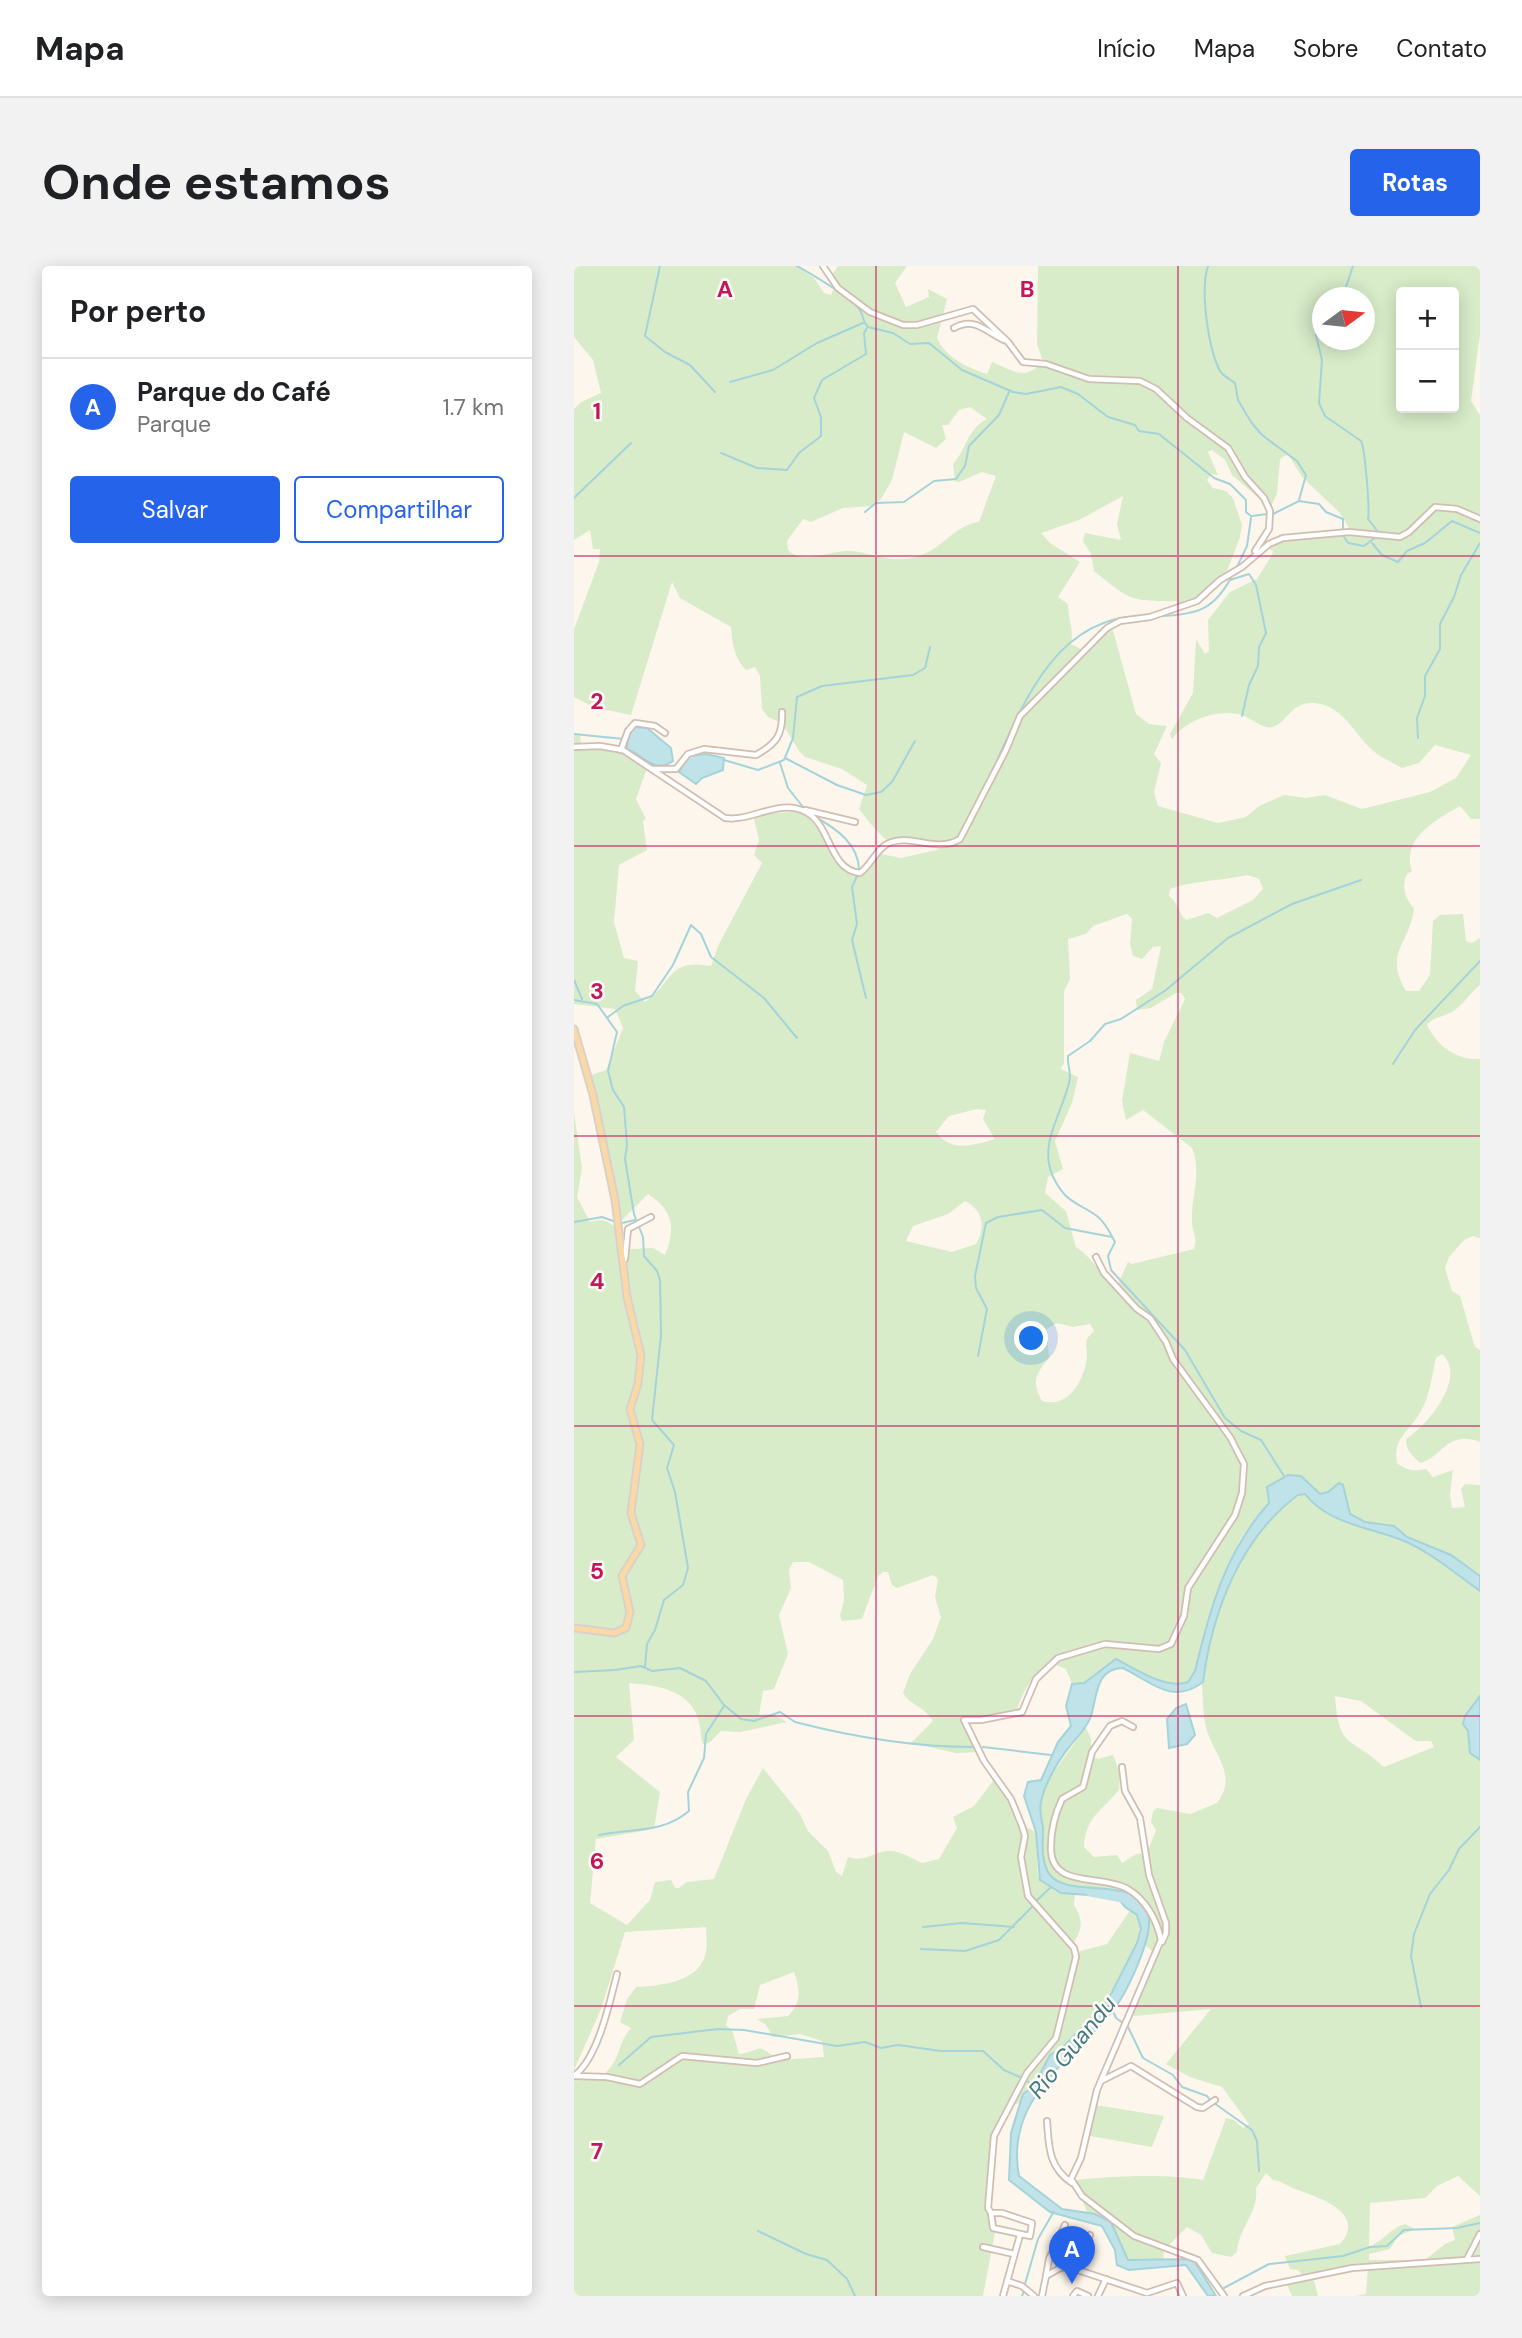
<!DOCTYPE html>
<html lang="pt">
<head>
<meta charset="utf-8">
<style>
	body { margin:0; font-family:"DM Sans",sans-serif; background:#f2f2f2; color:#202124 }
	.controls { position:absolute; right:21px; top:21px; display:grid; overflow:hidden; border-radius:7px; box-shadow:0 4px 18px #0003 }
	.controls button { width:63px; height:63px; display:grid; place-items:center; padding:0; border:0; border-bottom:2px solid #e0e0e0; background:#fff; color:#202124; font:35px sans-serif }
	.compass { position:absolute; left:738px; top:21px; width:63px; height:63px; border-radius:50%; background:#fff; box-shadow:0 4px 18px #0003; rotate:75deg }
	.you { position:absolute; left:458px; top:1073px; width:24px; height:24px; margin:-18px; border:5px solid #fff; border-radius:50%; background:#1a73e8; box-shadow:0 0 0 10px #1a73e833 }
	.badge { display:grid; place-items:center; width:46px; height:46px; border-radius:50%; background:#2563eb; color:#fff; font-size:23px; font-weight:700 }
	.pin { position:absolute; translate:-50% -58px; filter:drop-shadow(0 2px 4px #0008) }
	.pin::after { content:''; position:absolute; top:37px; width:24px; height:21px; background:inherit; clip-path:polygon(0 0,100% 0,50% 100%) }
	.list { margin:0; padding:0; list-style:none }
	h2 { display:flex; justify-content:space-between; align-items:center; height:91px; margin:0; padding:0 28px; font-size:30px }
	h2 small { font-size:23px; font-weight:400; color:#757577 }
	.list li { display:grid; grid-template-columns:46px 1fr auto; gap:21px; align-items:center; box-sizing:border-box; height:98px; padding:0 28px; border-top:2px solid #e0e0e0 }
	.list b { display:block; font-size:26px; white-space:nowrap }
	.list p { margin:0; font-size:23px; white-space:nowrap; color:#757577 }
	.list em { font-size:23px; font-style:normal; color:#757577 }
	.actions { display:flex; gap:14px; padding:21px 28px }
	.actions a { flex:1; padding:16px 0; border:2px solid #2563eb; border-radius:7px; text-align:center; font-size:24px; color:#2563eb }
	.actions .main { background:#2563eb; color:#fff }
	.map { position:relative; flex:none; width:906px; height:2030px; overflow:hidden; border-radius:7px }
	header { display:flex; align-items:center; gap:42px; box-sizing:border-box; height:98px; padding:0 35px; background:#fff; border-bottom:2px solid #e0e0e0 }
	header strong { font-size:33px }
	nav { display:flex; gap:38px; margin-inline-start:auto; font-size:24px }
	.intro { display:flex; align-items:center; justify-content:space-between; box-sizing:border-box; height:168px; padding:0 42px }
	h1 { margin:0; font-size:49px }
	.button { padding:18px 32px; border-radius:7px; background:#2563eb; color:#fff; font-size:24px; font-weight:700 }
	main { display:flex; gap:42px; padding:0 42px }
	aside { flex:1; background:#fff; border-radius:7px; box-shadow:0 4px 18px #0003 }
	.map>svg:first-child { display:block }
	.green { fill:#d8ecc9; fill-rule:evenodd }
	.water { fill:#bfe3e8; stroke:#a5d3da; stroke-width:2 }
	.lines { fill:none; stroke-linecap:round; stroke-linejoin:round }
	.stream { stroke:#a5d3da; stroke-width:2 }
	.river { stroke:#bfe3e8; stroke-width:7 }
	.minor-casing { stroke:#d1beb0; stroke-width:8 }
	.major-casing { stroke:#dad1cd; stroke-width:9 }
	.minor { stroke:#fff; stroke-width:4.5 }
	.major { stroke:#fbd9a5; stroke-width:5 }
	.grid { fill:none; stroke:#c2185b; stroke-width:2; stroke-opacity:0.55 }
	.labels { text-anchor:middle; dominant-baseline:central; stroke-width:5; stroke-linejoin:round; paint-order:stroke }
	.water-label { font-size:23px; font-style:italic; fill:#437c86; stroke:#fffaf3 }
	.grid-label { font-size:23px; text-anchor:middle; font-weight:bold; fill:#c2185b; stroke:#fffaf3; stroke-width:5; stroke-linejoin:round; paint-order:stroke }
</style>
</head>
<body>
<header>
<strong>Mapa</strong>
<nav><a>Início</a><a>Mapa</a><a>Sobre</a><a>Contato</a></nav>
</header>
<div class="intro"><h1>Onde estamos</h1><a class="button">Rotas</a></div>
<main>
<aside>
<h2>Por perto<small></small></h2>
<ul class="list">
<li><span class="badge">A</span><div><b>Parque do Café</b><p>Parque</p></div><em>1.7 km</em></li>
</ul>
<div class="actions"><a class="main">Salvar</a><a>Compartilhar</a></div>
</aside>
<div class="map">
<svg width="906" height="2030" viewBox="0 0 906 2030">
	<rect width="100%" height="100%" fill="#fdf6ec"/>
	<g class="green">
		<path d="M0,0H222L240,12L250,27L257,29L262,17L258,9L264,0H333L321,17L332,41L355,31L354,23L373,33L363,72C371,91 394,102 413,108L418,96C437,103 451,117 469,95L463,78L464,0H906V69L897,135L906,149V553H897L886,540C860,555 827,573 838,605L833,608C827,620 831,633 840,642C836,679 809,686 832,725H845L856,709L859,655L866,649L889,648L892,675L898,677L906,672V719C896,727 889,739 878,746C869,751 859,751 853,759C864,781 882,794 906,793V972L899,970L890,974L875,991L871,1002L878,1025L886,1030L901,1081L906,1084V1176C873,1163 868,1192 846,1197C838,1189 832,1185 832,1173C853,1160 894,1111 868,1088L862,1092C858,1108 856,1130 847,1145C837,1164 818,1172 823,1197C832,1204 840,1206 852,1203L859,1211L879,1204L876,1228L878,1242L891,1241L887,1223L891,1218L906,1219V1310L877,1289L833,1271L815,1258L791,1256L776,1248L769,1219L763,1218L754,1226L746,1228L727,1210L693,1229L695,1237L667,1272L645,1320L621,1405L614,1416C591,1424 563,1402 542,1393L506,1419L498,1418L492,1403L475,1396C460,1406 444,1432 442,1450L393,1455L403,1475L405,1486L382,1487L337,1477L359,1455C351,1441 336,1439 329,1427L336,1408L359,1373L367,1351L361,1331L364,1313L359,1309L323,1322L318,1319L314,1306H309L304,1310L288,1353L268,1355L266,1350L270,1334L269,1314L235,1296H219L215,1304L217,1322L205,1349L214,1388L200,1423L189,1425L185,1449L198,1448L213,1456L166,1466L147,1465L135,1477L129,1478C126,1470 127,1463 125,1456C118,1424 82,1419 55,1417L60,1474L42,1491L86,1526L80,1563L22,1573L16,1637L53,1659L76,1634L81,1616L97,1614L101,1622H105L113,1616L140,1613L172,1533L189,1502L226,1548L234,1565L254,1585L262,1606L268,1610L274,1591C291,1597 298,1586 314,1585C326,1584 337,1592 348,1597L365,1593L383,1562L379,1551L400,1540L422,1511L440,1533L437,1542L443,1557L462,1566L464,1611L481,1625L501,1628L500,1639C510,1655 508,1663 499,1678L503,1686L533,1678L557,1643L563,1649L567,1663L559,1686L533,1736L488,1782L476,1789L459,1821L449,1828L445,1837L436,1840L420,1872L415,1932L423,1956L409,2030H0V1807L30,1808C48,1793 42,1779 57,1762L46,1756L53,1733L62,1721C86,1720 123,1716 131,1690C134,1682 132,1669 132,1661L51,1666L27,1743L0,1804V846L8,902L3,931L16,956C39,948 45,968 56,983L79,982L91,989C102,962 99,944 74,928L45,957L14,810L32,804L49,762L41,743L0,738V469L6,467L7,482L47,486L73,502L62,533L72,553L69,555L73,584L45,599L40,656L50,692L64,695L61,725L71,736C100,716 93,692 137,700L144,680L188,597L180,589L185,574L179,549L230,545L279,611L293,605L307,588L327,592L371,582C355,575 337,578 321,577C310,577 292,552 285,543L293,519L268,503L231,491L225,485L208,457L194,451L188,443L186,410L181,401L172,404C160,392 158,377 157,361L106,332L98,316L57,449L19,441L0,431V363L25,296L26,283H19L16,264L0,274V143L7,136L27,127L19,94L0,71ZM827,26H880V142H827ZM748,32H790V74H748ZM396,141L413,153C393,163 393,183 379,198L381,215L385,216L408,206L422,210L405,256C382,259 371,279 350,288C316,302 299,284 271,285C252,286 229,299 214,284L213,275L229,253L237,256L269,242L298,240L307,233L318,214L330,166L362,182L372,173L368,159H374L385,144ZM638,184L651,194L658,209L696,242L703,228L706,193L712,189L715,190L729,212L765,246L777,265L708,273L692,281L699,285L698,289L683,313L656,326L634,354L635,385L631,388L622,373L619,427L596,468L598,473C612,454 646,441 670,450C678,453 690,464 699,461C717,454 718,430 750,439C770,445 782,468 796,482C805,491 818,496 828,502L845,497L861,479L897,489L882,512L856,526L788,543L751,529L732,532L710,529L685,540L672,551L644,557L584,540L580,526L587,497L580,488L593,460L575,458L562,448L538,361L511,385L497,378C500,364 494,353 494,338L484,331L506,296L476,277L467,267L505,254L549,230L543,258L547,274L511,267L509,275L517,288L520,305C557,335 556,335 603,335L605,342L636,326L653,305L666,271L668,259L659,232L652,225L639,222L633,214L637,208L644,209L634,186ZM673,609L685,613L689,623L679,634L643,652L634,647L612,654C604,647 605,637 595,630L596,623C622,614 646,615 673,609ZM553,648L558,653L556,678L559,690L568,693L579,681L587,680L578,723L562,734L563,744L577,742L602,727H607L611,733L590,776L585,795L556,787L548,835L552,854L569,844L618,882C628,905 617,932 618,955C618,966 624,972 620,983L558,998L554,996L543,1020C526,1009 519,992 502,981L492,945L471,927L474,911L489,903L481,875L498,837L504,811L487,803L490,797V725L496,713L494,673L512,668L519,660ZM403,843L412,844L409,853L421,873C400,879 377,887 362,866L375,850ZM391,935C409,944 412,961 402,978L378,986L332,975L339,960L374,948ZM483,1057L499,1061L516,1058L520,1065C518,1068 514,1070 513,1073C511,1077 513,1085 513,1090C511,1113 495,1143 468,1135C457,1116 462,1107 475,1092L473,1063ZM220,1706C226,1723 228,1736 214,1750L183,1753L192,1759L199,1771L226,1768L248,1775L250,1791L204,1794C180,1774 188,1786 165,1788L158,1764L152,1759L154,1750L166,1743H180L186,1719Z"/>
		<path d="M731,1228C754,1258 795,1261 828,1274C855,1285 882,1308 906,1325V1430C896,1449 895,1462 895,1484L906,1494V1930L884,1910L863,1920L851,1932L796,1937L795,1981C808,1975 819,1961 831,1958L841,1963L824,1970L816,1983L795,1988V1994H851L871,1978L881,1974L878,1961L906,1949V2030H782L792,2028L794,2000L739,2010L744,2030H718L713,2019L733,2014L724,2004L716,2003L711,1990L766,1978C795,1945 739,1930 719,1922C711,1919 708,1915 699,1914L692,1907L682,1922C685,1946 665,1961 663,1986L657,1991L638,1987L627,1969L613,1961L590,1984L589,1994L558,1996L554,1994L537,1956L513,1946L506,1929L493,1915C531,1910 592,1907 629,1914L652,1852L660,1854L669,1862L675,1858L648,1821L616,1811L592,1798L637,1743L559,1750L579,1686L571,1679C589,1593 505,1639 478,1612C468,1601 469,1585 469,1571C469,1559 464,1545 467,1534C475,1505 498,1485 511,1460L517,1472V1490L524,1493L539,1489L546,1508L545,1524C527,1546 512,1550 510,1581L520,1591L543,1589L548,1597L562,1588L573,1587L582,1564L577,1556L579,1545L583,1542L616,1548L643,1537C666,1507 636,1486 631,1457C629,1446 629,1432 628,1420C627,1391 656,1307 672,1282C680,1268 716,1230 731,1228ZM761,1430L787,1435L836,1471L842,1475H857L860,1481L810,1501C776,1469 765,1485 761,1430Z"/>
		<path d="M521,1839L590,1850L578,1881L516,1870Z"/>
	</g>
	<g class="water">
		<path d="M61,461L73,462L97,482L99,495C80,508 70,490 53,483L55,465Z"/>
		<path d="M132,488L150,492L149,504L128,512L122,518L105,506L115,490Z"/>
		<path d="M714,1209L727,1210L746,1228L754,1226L765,1217L769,1219L776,1248L791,1256L820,1260L833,1271L877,1289L906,1310V1325C882,1308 855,1285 828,1274C795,1261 754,1258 731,1228L724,1229C666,1272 638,1346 629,1416C598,1440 576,1415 549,1402C521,1402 523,1432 517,1450C513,1462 504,1470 496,1480C485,1493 470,1519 467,1536C465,1545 468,1554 469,1562C469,1577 467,1591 473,1604C488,1639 575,1601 575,1657C575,1670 569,1685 564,1698C556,1718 547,1736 533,1752C491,1799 431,1836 445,1910L488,1943L521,1948L537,1956L554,1994L619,1993L642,2030H634L612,1999L555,2004L543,1999L541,1984L528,1960L476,1946L435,1914L437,1867L449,1828L459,1821L476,1789L488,1782L533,1736L563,1677L567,1663L563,1649L551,1641L543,1631L487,1627L466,1614L462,1566L450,1530L454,1516L467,1514L484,1476L497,1460L492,1440L498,1418L510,1417L542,1393C562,1403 592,1424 614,1416L621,1405C636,1343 651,1286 695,1237L693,1221Z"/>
		<path d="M906,1430V1494L896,1487L894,1465L889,1458L891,1450Z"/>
		<path d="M612,1438L621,1469L613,1478L595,1482L593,1453L602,1442Z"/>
	</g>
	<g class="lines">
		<g class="stream">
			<path d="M86,0L71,70L91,86L116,99L141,126"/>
			<path d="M223,0C236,7 282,34 287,46C290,52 288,55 294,61L319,67L336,78L355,77L388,104L439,126L452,128L487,121L504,128L534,151L561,159L565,165L585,168L640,212L656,218L672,234V246L677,250"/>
			<path d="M634,0C626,24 634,80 645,103C648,110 656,113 661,117L664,134L677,156L688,169L723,195L732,209L725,234"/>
			<path d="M762,32L772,21L779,0"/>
			<path d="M748,50L742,69L748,94L745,137L751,150L787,175C791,183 796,243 794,253L805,267"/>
			<path d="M156,116L199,104L243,77L289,57"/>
			<path d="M147,187L183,202L213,204L225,187L247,170V151L240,132L248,114L292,88L290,67L293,62"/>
			<path d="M0,232L57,177"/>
			<path d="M291,246L302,237L330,236L360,215L382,213L391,200L395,180L425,149L435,126"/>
			<path d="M699,248L725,235L745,238L752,246L769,253V269L774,277L790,280L802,271"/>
			<path d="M678,250L693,248"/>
			<path d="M798,277L808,289L824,296L833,285L851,277L878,255L906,267"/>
			<path d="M662,303L673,280L677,252"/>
			<path d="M656,314L675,308L682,319L692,367L685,381L684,400L675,419L668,450"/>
			<path d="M585,350C623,349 641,344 659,308"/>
			<path d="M0,468L50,473"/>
			<path d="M844,472L843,452L851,430V410L866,383V358L880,331L887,309L906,277"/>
			<path d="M211,492L263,519L292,529L307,526L318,516L341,475"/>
			<path d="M150,494L184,504L210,494L219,472L223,431L248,420L339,409L351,402L356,381"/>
			<path d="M206,497L214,522L229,541"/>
			<path d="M413,516C445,450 475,353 565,350"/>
			<path d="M243,552C263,563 285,579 285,604"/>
			<path d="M284,608L278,621L283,658L278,674L292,732"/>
			<path d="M0,714L8,733"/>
			<path d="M0,734L23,738L43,766L34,805L39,824L50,841L53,879L51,893L60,948L69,971L70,990L83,1005L86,1014L87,1069L78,1154L100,1179L93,1202L101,1226L114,1302L109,1319L90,1334L81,1364L73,1378L71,1401"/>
			<path d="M34,751L49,740L78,730L99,699L117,659L127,668L137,691L190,732L223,772"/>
			<path d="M819,798L841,764L906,695"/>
			<path d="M0,956L28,951L42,956"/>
			<path d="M48,957L61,954"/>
			<path d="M404,1090L413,1043L402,1022L401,1010L412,957L424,951L468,944L491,962L538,971"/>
			<path d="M710,1210L687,1174L667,1165L651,1152L611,1084L537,1004L534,990L541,976C537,968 531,956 523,950C513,942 501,939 491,929C456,889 485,857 495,817C498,807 493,799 494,790L516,775L531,758L547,753L592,724L654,672L718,638L787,614"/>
			<path d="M0,1406L41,1404L67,1400L78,1405L106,1402L132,1415L150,1439L167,1453L180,1455L206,1446L221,1456C279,1471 340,1481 400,1481"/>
			<path d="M409,1481L477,1489"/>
			<path d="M25,1569C57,1562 88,1568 115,1545L114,1526L130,1492L132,1468L150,1440"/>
			<path d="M461,1636L477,1621"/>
			<path d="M349,1661L388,1657L440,1661"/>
			<path d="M347,1683L391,1685L425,1674L459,1640"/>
			<path d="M847,1741L837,1690L840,1668L856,1628L875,1604L885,1583L906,1561"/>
			<path d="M538,1743L542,1752L549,1757"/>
			<path d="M554,1761L569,1792L599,1809L608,1821L633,1830L636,1834"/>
			<path d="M45,1799L77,1771L144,1763L170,1764L263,1780L291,1776L307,1782L324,1779L367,1785H409L430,1804L448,1812"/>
			<path d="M453,1815L461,1820"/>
			<path d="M640,1837L678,1864L683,1875L685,1905"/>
			<path d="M184,1965L232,1988L253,1994L273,2013L281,2030"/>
			<path d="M451,2018L464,1973L480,1945"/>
			<path d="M650,2022L695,1998L769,1990L796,1981L813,1980L830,1964L883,1962L906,1957"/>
			<path d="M448,2030L450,2025"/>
		</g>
		<path class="river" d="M516,1627L548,1633"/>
		<g class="minor-casing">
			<g id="minor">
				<path d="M249,0L264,22L296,46L329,59H343L399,43L434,76L449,96L472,98L515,113L566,115L582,123L613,152L654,182L671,211L690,232L696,245L695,263L681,285"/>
				<path d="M380,62C401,50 412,66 430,74"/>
				<path d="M0,481L26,480L49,484L151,552C178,556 205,532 232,546C257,559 255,604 286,607C297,599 302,584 313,578C337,566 362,588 386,573L432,484L446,450L533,362L546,355L576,351L623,335L646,314L668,301L695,278L709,272L775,266L826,271L835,266L861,241L883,243L906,253"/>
				<path d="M47,484L54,465L61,457L81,460L91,467"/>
				<path d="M78,503H102L114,488L130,483L182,489C202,478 209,469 208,446"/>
				<path d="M231,544L281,556"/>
				<path d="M51,993L54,963L77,951"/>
				<path d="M559,1461L548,1455L536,1460L518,1486L509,1521L488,1533C481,1548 477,1563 477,1580C475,1623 525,1608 552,1622C571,1632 583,1654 587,1674L523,1824L507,1892L497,1913L508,1930L560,1970L624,1994L650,2030"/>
				<path d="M548,1501L551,1525L566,1552L575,1609L592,1657V1667L588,1676"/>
				<path d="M1,1809C24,1792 36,1735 43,1708"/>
				<path d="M0,1810L33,1811L66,1818L108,1790L183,1797L213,1790"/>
				<path d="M527,1815L557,1800L623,1841L629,1842L641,1834"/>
				<path d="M473,1855C475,1880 474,1901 498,1917"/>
				<path d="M417,1947L419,1962L456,1970L458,1957L428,1947H417L414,1942L420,1870L453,1807L482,1772L502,1691L500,1682L454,1630L447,1591L451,1570L448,1560L437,1533L410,1495L390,1454H407L448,1446L462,1413L484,1392L531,1378L585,1383L597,1378L610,1350L614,1322L661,1249L668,1227L670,1198L656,1171L599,1093L592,1076L576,1052L563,1043L530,1007L522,991"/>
				<path d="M409,1981L440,1988"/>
				<path d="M893,1993L906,1968"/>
				<path d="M500,2002L516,1969"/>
				<path d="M472,2010L475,1993L491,1959"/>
				<path d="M433,2015L448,2020L460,2030"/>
				<path d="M429,2030L446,1969"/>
				<path d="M468,2030L472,2010L486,2002L495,2001L573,2027L603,2017L609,2030"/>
				<path d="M499,2030L503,2025L514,2030"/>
				<path d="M524,2030L532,2013"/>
				<path d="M669,2030L691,2020L778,2002L906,1993"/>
			</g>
		</g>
		<g class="major-casing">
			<path id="major" d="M0,763L19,829L41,934L53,1031L67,1089L64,1118L56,1143L66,1178L57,1247L67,1279L48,1310L56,1346L52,1362L40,1367L0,1362"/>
		</g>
		<use href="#minor" class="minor"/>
		<use href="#major" class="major"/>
	</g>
	<path class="grid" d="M302,0V2030M604,0V2030M0,290H906M0,580H906M0,870H906M0,1160H906M0,1450H906M0,1740H906"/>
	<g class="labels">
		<g class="water-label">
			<text transform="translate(498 1781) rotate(-51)">Rio Guandu</text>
		</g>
	</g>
	<g class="grid-label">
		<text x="151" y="31">A</text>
		<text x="453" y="31">B</text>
		<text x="23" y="153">1</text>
		<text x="23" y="443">2</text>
		<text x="23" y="733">3</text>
		<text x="23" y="1023">4</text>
		<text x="23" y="1313">5</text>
		<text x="23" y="1603">6</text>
		<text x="23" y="1893">7</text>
	</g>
</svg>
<div class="controls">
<button>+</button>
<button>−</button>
</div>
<svg class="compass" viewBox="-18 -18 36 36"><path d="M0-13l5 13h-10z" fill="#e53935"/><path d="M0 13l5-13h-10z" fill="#757577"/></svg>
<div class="you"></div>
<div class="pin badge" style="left:498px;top:2018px">A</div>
</div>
</main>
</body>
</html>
